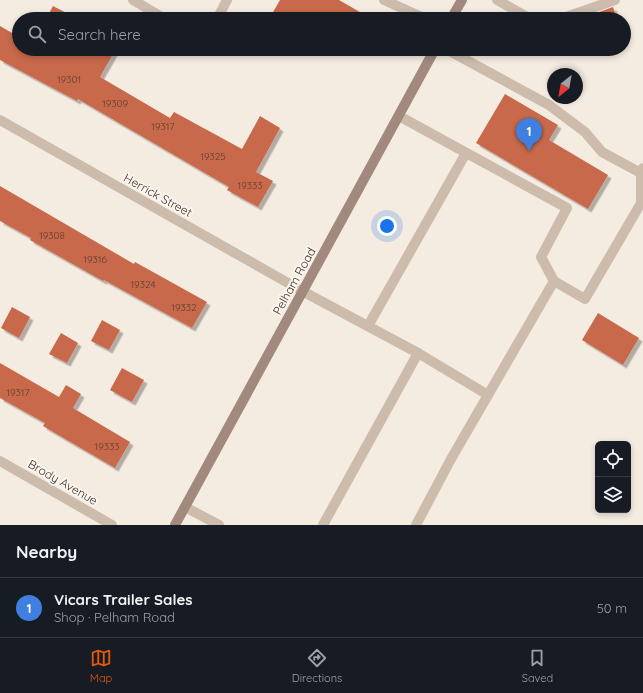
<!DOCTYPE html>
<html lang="en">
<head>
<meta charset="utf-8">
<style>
	body { margin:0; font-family:Quicksand,sans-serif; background:#20242c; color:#f1f3f6 }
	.controls { position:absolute; right:12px; bottom:12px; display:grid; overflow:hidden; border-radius:6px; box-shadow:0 2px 6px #0003 }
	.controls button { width:36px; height:36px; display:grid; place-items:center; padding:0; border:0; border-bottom:1px solid #363941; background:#171b24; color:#f1f3f6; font:20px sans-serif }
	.compass { position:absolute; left:547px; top:68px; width:36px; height:36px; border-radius:50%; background:#171b24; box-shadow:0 2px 6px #0003; rotate:211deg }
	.you { position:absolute; left:387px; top:226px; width:14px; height:14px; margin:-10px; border:3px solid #fff; border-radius:50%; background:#1a73e8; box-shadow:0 0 0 6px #1a73e833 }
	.badge { display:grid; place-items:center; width:26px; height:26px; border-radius:50%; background:#ea580c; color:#fff; font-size:13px; font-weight:700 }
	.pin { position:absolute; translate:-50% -33px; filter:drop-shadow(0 1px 2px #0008) }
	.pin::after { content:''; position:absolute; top:21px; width:14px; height:12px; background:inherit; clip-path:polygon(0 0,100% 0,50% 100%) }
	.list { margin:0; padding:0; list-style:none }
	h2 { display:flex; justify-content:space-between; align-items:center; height:52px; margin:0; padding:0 16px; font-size:17px }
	h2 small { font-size:13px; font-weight:400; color:#9ea1a6 }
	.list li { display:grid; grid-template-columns:26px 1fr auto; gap:12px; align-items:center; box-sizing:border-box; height:60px; padding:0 16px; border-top:1px solid #363941 }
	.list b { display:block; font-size:15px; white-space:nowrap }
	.list p { margin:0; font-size:13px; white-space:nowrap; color:#9ea1a6 }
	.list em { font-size:13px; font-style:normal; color:#9ea1a6 }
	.icon { flex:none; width:22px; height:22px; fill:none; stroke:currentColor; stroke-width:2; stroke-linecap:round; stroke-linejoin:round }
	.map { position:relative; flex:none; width:643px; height:525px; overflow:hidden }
	.search { position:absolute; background:#171b24; box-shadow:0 2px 6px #0003; left:12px; right:12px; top:12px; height:44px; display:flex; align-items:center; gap:10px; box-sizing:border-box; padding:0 14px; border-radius:22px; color:#9ea1a6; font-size:15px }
	.sheet { height:112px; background:#171b24 }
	nav { display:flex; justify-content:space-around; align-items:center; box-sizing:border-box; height:56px; border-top:1px solid #363941; background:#171b24; font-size:11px; color:#9ea1a6 }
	nav a { display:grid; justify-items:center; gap:2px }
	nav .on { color:#ea580c }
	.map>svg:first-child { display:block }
	.building { fill:#c8694b; filter:url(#shadow) }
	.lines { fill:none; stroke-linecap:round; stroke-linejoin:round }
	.lane { stroke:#cdbbac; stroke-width:10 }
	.street { stroke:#cdbbac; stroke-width:10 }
	.secondary { stroke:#a18a7d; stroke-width:10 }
	.labels { text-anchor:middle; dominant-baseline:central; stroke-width:4; stroke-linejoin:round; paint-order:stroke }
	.number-label { font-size:10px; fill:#5e3e33 }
	.street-label { font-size:12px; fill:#3b302b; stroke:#fbf5ee }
</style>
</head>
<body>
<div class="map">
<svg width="643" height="525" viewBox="0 0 643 525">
	<defs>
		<filter id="shadow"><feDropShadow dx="3.5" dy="3.5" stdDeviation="0" flood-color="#0004"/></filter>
	</defs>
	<rect width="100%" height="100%" fill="#f4ebe1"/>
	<g class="building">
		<path d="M280,0H339L372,19H269Z"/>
		<path d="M53,6L74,17L73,19H46Z"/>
		<path d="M613,7L617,19H580Z"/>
		<path d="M0,26L19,37V49H116L100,77L170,118L174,112L242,149L260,116L280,128L256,172L273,181L258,207L227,190L229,187L78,99L77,101L0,60Z"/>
		<path d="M505,94L558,125L549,140L608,175L588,209L476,143Z"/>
		<path d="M0,186L134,264L135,262L207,302L192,328L104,280L103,281L30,240L31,238L0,221Z"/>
		<path d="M12,307L30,317L19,338L1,328Z"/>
		<path d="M598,313L639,338L623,365L582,340Z"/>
		<path d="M102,320L120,330L109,350L91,341Z"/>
		<path d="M61,333L78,343L67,363L49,354Z"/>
		<path d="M0,363L59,397L66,385L81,394L73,408L130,442L115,468L43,426L45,423L0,398Z"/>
		<path d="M122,368L144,380L132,402L110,390Z"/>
	</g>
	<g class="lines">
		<g class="lane">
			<path d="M133,0L165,19"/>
			<path d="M384,0L426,19"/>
			<path d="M497,0L531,19"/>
			<path d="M217,19L227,0"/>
			<path d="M560,19L615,0"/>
			<path d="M446,49L549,105L585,132L602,152L641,173"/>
			<path d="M399,116L567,208L541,257L554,281"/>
			<path d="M304,292L418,353L323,525"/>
			<path d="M368,326L466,153"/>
			<path d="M418,353L488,395"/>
			<path d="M185,507L219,525"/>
			<path d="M416,525L451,459L554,281L585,299L641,203V173L643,168"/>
		</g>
		<g class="street">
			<path d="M0,120L304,292"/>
			<path d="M0,461L112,525"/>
		</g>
		<g class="secondary">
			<path d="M451,19L462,0"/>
			<path d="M175,525L435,49"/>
		</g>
	</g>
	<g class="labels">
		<g class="number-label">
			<text x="69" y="79">19301</text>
			<text x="115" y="103">19309</text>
			<text x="163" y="126">19317</text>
			<text x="213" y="156">19325</text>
			<text x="250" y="185">19333</text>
			<text x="52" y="235">19308</text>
			<text x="95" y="259">19316</text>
			<text x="143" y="284">19324</text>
			<text x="184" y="307">19332</text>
			<text x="18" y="392">19317</text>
			<text x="107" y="446">19333</text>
		</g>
		<g class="street-label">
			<text transform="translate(158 195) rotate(29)">Herrick Street</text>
			<text transform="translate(294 281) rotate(-61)">Pelham Road</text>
			<text transform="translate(63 482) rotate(30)">Brody Avenue</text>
		</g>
	</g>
</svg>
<div class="controls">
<button><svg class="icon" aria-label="locate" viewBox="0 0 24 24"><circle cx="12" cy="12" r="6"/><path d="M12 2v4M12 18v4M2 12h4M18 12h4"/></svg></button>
<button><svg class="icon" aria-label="layers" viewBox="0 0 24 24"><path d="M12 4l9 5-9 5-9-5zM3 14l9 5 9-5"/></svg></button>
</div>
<svg class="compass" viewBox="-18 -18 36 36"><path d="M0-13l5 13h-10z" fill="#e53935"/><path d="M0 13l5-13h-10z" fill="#9ea1a6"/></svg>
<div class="you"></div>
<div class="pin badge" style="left:529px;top:151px;background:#3f7fe0">1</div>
<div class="search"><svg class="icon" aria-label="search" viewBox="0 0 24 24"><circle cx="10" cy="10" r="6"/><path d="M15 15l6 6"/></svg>Search here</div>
</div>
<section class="sheet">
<h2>Nearby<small></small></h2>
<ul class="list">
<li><span class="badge" style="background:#3f7fe0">1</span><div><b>Vicars Trailer Sales</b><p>Shop · Pelham Road</p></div><em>50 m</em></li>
</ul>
</section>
<nav>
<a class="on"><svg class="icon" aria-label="map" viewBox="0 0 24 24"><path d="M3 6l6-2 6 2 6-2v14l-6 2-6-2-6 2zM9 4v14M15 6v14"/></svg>Map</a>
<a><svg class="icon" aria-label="directions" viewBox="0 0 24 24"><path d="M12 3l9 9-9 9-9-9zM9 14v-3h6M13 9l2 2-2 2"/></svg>Directions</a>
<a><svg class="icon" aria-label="saved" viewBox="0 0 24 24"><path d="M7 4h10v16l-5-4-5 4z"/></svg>Saved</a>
</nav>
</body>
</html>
